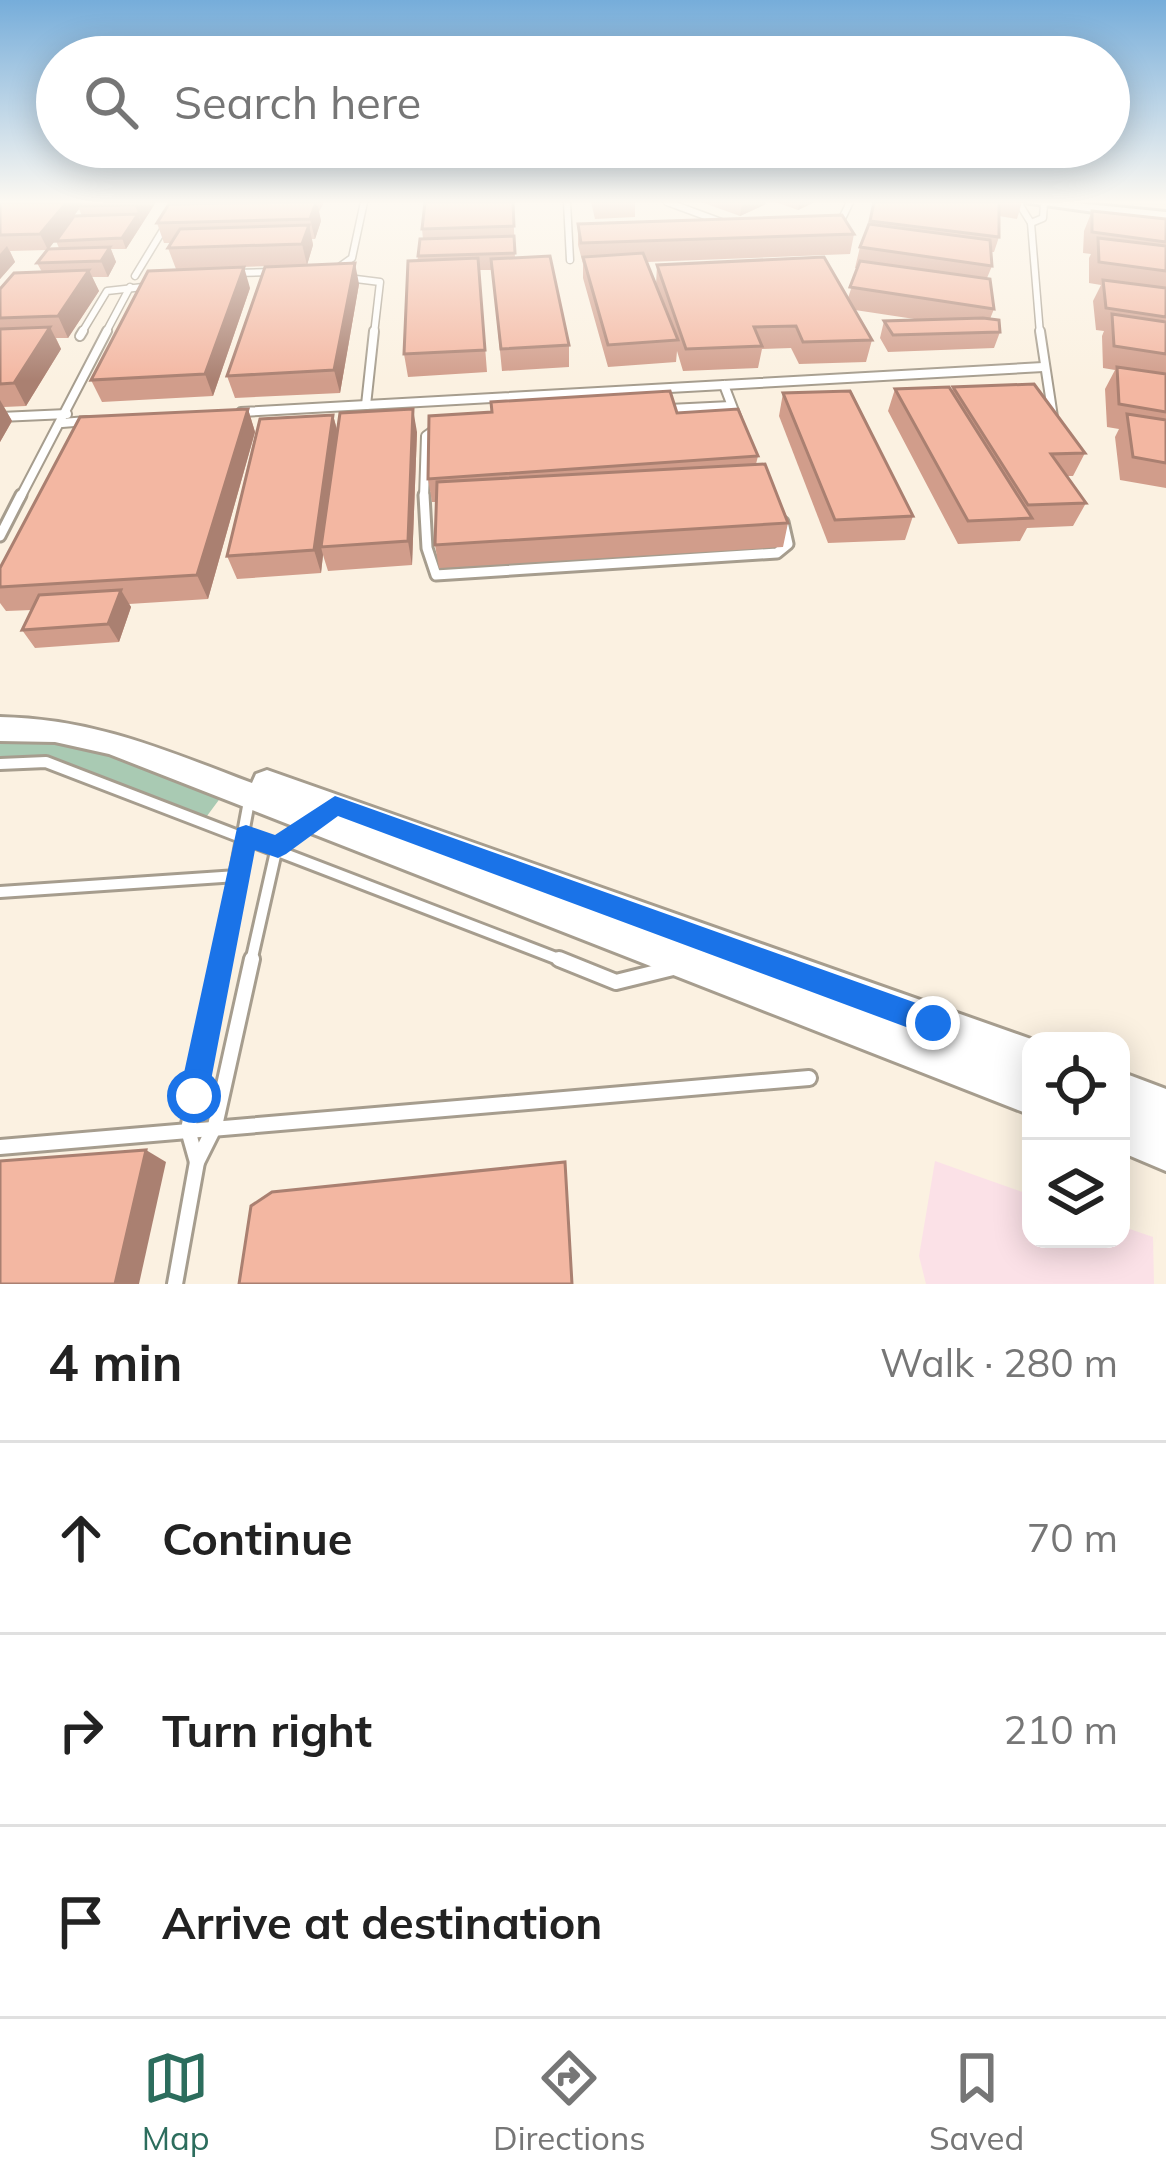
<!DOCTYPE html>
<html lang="en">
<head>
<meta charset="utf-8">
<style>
	body { margin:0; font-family:Mulish,sans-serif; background:#f2f2f2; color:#222 }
	.controls { position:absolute; right:36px; bottom:36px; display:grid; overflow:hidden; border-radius:24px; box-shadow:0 6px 30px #0003 }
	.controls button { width:108px; height:108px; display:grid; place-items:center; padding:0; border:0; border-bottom:3px solid #e0e0e0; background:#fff; color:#222; font:60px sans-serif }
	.stop { position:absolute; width:36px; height:36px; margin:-27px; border:9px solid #1a73e8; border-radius:50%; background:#fff }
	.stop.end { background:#1a73e8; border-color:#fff; box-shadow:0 3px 12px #0008 }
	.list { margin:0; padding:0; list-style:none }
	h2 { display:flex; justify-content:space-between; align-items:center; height:156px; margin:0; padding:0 48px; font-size:51px }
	h2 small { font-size:39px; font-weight:400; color:#767676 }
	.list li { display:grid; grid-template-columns:78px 1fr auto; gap:36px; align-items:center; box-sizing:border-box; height:192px; padding:0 48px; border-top:3px solid #e0e0e0 }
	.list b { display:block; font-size:45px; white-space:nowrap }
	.list em { font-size:39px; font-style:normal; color:#767676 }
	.icon { flex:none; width:66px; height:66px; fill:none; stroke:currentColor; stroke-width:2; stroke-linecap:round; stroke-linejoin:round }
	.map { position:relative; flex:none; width:1166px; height:1284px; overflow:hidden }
	.search { position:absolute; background:#fff; box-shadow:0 6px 30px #0003; left:36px; right:36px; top:36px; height:132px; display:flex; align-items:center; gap:30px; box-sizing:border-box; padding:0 42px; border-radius:66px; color:#767676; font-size:45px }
	.sheet { height:732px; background:#fff }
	nav { display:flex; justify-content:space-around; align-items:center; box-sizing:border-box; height:168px; border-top:3px solid #e0e0e0; background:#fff; font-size:33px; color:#767676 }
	nav a { display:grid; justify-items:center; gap:6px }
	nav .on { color:#2c6d5d }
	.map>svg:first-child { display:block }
	.commercial { fill:#fbe1e7 }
	.green { fill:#a9cab3 }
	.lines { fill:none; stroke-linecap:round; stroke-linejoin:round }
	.lane-far4-casing { stroke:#a69d8e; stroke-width:9 }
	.lane-far3-casing { stroke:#a69d8e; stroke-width:12 }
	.lane-far2-casing { stroke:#a69d8e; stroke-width:15 }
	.lane-far1-casing { stroke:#a69d8e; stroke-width:16 }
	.lane-casing { stroke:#a69d8e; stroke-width:20 }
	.secondary-casing { stroke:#a69d8e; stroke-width:6 }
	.lane-far4 { stroke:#fff; stroke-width:6 }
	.lane-far3 { stroke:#fff; stroke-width:8 }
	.lane-far2 { stroke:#fff; stroke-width:9 }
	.lane-far1 { stroke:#fff; stroke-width:10 }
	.lane { stroke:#fff; stroke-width:14 }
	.secondary { fill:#fff; fill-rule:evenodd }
	.wall { fill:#d19d8b; fill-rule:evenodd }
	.shaded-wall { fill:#aa8071 }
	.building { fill:#f3b7a2; stroke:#aa8071; stroke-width:3 }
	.route { fill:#1a73e8 }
</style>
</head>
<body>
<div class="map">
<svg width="1166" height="1284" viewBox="0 0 1166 1284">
	<rect width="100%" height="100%" fill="#fbf1e1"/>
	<path class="commercial" d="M935,1161L1031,1195V1239H1121V1226L1153,1237L1154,1284H926L919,1256Z"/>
	<path class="green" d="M0,731L46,732L227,789L204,820L50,757L0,759Z"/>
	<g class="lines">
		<g class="lane-far4-casing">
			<g id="lane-far4">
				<path d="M567,202L570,260"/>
				<path d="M667,202L724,223"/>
				<path d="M1018,202L1031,223L1040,334"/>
				<path d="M840,223L850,202"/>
				<path d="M1031,223L1043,218L1044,203"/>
				<path d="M338,268L352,258L364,202"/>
				<path d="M236,273L273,272"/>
				<path d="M135,276L166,225"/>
				<path d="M348,278L380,282L374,334"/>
				<path d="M81,334L107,291L152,286"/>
				<path d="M105,334L130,287"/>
			</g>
		</g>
		<g class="lane-far3-casing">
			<g id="lane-far3">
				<path d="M1040,331L1053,417"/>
				<path d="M80,336L83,331"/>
				<path d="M724,385L737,419"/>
				<path d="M366,405L374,331"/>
				<path d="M669,409L731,406"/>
				<path d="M241,412L1043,367"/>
				<path d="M0,417L67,414"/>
				<path d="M62,423L87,421"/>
				<path d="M20,498L107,331"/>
				<path d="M424,498L426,436L437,428"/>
			</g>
		</g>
		<g class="lane-far2-casing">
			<g id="lane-far2">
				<path d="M424,495L427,548L436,575L777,553L788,544L783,522"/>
				<path d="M0,536L21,495"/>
			</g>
		</g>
		<g class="lane-far1-casing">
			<g id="lane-far1">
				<path d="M0,764L46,762L566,962"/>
				<path d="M0,892L237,876"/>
				<path d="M219,962L250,796"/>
				<path d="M251,962L277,847L312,822"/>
			</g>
		</g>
		<g class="lane-casing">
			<g id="lane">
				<path d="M559,959L616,982L673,968"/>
				<path d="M0,1147L809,1078"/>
				<path d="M197,1162L188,1130L220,959"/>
				<path d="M175,1284L197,1162L215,1126L252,959"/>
			</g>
		</g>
		<g class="secondary-casing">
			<g id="secondary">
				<path d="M1023,202H1066L1166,212V222Z"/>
				<path d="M0,717C96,719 164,750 252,783L256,774L267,770L1031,1039L1037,1041H1031V1115L109,754L55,742L0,741Z"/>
				<path d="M1121,1072L1166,1089V1129L1143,1120L1166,1129V1171L1121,1152Z"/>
			</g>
		</g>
		<use href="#lane-far4" class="lane-far4"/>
		<use href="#lane-far3" class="lane-far3"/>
		<use href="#lane-far2" class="lane-far2"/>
		<use href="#lane-far1" class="lane-far1"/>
		<use href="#lane" class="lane"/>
		<use href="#secondary" class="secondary"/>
	</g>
	<g class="wall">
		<path d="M0,202H156L126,249H111L116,262L108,277H92L99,291L68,338H56L61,349L26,406L4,407L12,421L0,442V289L42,272L37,263L47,250L10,251L15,262L0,279ZM79,209L82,216L56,241L59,248L48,249Z"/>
		<path d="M202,202H324L319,212L321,221L315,239H312L313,245L307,265L176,269L168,248L171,243H164L157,223L202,204Z"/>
		<path d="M513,202L515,258L569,345V367L502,371L492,270H479L487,372L408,377L404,354L418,256L423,239L422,229Z"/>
		<path d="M591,202H635V217L595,219Z"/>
		<path d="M701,202H766V204L740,216Z"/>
		<path d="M775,202H815L798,210Z"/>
		<path d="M874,202H1022L1017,219L999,216V237L994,252H991L992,266L987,278L994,309L990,319L1000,332L994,348L888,352L880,338L884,321L921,320L855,310L872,340L866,362L799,364L791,348L762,349L758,368L683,371L677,351L676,362L608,367L583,278V264L578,245V224L854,234L850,254L647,262L656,285L657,265L848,298L858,268H855L860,247L869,224Z"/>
		<path d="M1092,211L1166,219V488L1120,480L1115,437L1119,429L1107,427L1105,389L1115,370L1103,368L1102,336L1104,331L1096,330L1093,301L1101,285L1089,283V258L1091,254L1083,253L1084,231Z"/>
		<path d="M359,284L340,393L235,398L227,376Z"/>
		<path d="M250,288L213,396L102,402L91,380Z"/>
		<path d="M953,387L1085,453L1073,476H1067L1086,503L1073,526L1027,528L1020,541L958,544L888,411L895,389L952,391Z"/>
		<path d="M783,393L913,516L905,540L828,543L779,416Z"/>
		<path d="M248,409L255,432L208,599L129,604L131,607L119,642L35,648L22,630L32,610L6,611L0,603V568Z"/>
		<path d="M492,412L677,413L758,456L756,464L788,523L783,547L439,568L435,545L437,502H432L428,479Z"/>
		<path d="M333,415L338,433L417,432L412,565L328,571L323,555L321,573L237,579L227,556Z"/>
	</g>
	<g class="shaded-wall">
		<path d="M67,202H85L78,206L79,209L48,250L40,234Z"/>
		<path d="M137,202H156L142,224L135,205Z"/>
		<path d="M317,202L321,221L315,239L310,219Z"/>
		<path d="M742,202H766V204L740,216Z"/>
		<path d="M800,202H815L798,210Z"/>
		<path d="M138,214L142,224L126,249L122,238Z"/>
		<path d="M309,225L313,245L307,265L302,244Z"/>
		<path d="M7,246L15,262L0,279V254Z"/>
		<path d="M110,247L116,262L108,277L101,261Z"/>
		<path d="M355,263L359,284L340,393L334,370Z"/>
		<path d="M244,267L250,288L213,396L205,374Z"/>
		<path d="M89,270L99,291L68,338L58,316Z"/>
		<path d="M50,327L61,349L26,406L14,383Z"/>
		<path d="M0,400L12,421L0,442Z"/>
		<path d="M248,409L255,432L208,599L197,575Z"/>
		<path d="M413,409L417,432L412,565L408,541Z"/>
		<path d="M333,415L339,438L321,547L323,555L321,573L314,550Z"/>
		<path d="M121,590L131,607L119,642L108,624Z"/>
		<path d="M146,1150L166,1162L139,1284H115Z"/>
	</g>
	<g class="building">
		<path d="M0,202H67L40,234L0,235Z"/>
		<path d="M82,202H137L135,205L78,206Z"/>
		<path d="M316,202L310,219L157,223L169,204Z"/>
		<path d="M425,202H513L514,226L422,229Z"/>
		<path d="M874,202H999V237L870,221Z"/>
		<path d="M1092,211L1166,219V242L1092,232Z"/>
		<path d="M138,214L122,238L56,241L74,216Z"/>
		<path d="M842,215L854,234L581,243L578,224Z"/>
		<path d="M869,224L990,240L992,266L860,247Z"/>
		<path d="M309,225L302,244L168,248L180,229Z"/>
		<path d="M514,236L515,253L418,256L420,239Z"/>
		<path d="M1098,238L1166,246V271L1099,262Z"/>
		<path d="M110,247L101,261L37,263L48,249Z"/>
		<path d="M643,253L678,340L608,345L583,257Z"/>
		<path d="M550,256L569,345L501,349L491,259Z"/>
		<path d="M824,257L872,340L803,342L796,326L754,327L762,346L686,349L657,265Z"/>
		<path d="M478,258L485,350L404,354L408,261Z"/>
		<path d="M860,261L990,279L994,309L850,287Z"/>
		<path d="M355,263L334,370L227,376L265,267Z"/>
		<path d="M244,267L205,374L91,380L148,271Z"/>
		<path d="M89,270L58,316L0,318V289L14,273Z"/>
		<path d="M1103,280L1166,288V317L1106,308Z"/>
		<path d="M1112,314L1166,322V354L1114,346Z"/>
		<path d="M983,318L999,320L1000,332L893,335L884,321Z"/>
		<path d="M50,327L14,383L0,384V329Z"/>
		<path d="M1117,367L1166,374V412L1119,404Z"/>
		<path d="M1034,384L1085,453L1051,454L1086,503L1028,505L953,387Z"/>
		<path d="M949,387L1032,518L968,521L895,389Z"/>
		<path d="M670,391L677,413L738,409L758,456L428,479L429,416L492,412L491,402Z"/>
		<path d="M850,391L913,516L835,520L783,393Z"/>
		<path d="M248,409L197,575L0,587V568L80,417Z"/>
		<path d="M413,409L408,541L321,547L340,413Z"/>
		<path d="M1127,414L1166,420V463L1133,457Z"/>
		<path d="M333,415L314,550L227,556L260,419Z"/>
		<path d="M765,464L788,523L435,545L437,482Z"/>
		<path d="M121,590L108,624L22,630L39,595Z"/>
		<path d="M146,1150L115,1284H0V1161Z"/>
		<path d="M565,1162L572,1284H239L251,1206L272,1192Z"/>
	</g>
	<linearGradient id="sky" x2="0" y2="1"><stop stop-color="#76adda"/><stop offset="0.53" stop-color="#fdf9f2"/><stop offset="1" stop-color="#fdf9f2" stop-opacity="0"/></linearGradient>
	<rect width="1166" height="381" fill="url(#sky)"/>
	<path class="route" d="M335,796L933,1009L946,1023L933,1037L338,816L286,854L278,858L255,850L208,1096L204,1107L194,1111L184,1107L179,1096L237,828L246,825L275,835Z"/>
</svg>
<div class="controls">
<button><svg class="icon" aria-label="locate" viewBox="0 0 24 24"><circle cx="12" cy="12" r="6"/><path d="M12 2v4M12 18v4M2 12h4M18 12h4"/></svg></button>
<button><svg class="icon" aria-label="layers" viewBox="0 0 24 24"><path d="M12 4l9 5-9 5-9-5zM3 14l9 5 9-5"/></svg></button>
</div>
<div class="stop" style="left:194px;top:1096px"></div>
<div class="stop end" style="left:933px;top:1023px"></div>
<div class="search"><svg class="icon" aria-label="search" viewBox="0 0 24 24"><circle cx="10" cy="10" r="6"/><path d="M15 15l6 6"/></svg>Search here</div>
</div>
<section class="sheet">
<h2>4 min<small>Walk · 280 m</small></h2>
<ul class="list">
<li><svg class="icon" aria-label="ahead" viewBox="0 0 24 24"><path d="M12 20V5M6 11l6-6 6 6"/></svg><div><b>Continue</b></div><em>70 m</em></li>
<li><svg class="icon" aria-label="right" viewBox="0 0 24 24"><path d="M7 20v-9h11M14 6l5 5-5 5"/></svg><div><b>Turn right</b></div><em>210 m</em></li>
<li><svg class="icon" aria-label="arrive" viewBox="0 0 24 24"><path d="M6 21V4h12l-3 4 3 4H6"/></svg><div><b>Arrive at destination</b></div></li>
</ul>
</section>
<nav>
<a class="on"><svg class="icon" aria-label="map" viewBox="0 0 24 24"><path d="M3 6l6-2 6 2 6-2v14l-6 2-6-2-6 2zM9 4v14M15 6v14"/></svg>Map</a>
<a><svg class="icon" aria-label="directions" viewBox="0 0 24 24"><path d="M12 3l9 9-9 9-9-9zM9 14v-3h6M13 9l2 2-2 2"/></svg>Directions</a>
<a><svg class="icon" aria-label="saved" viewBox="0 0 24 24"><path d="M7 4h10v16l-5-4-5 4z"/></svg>Saved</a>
</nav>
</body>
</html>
